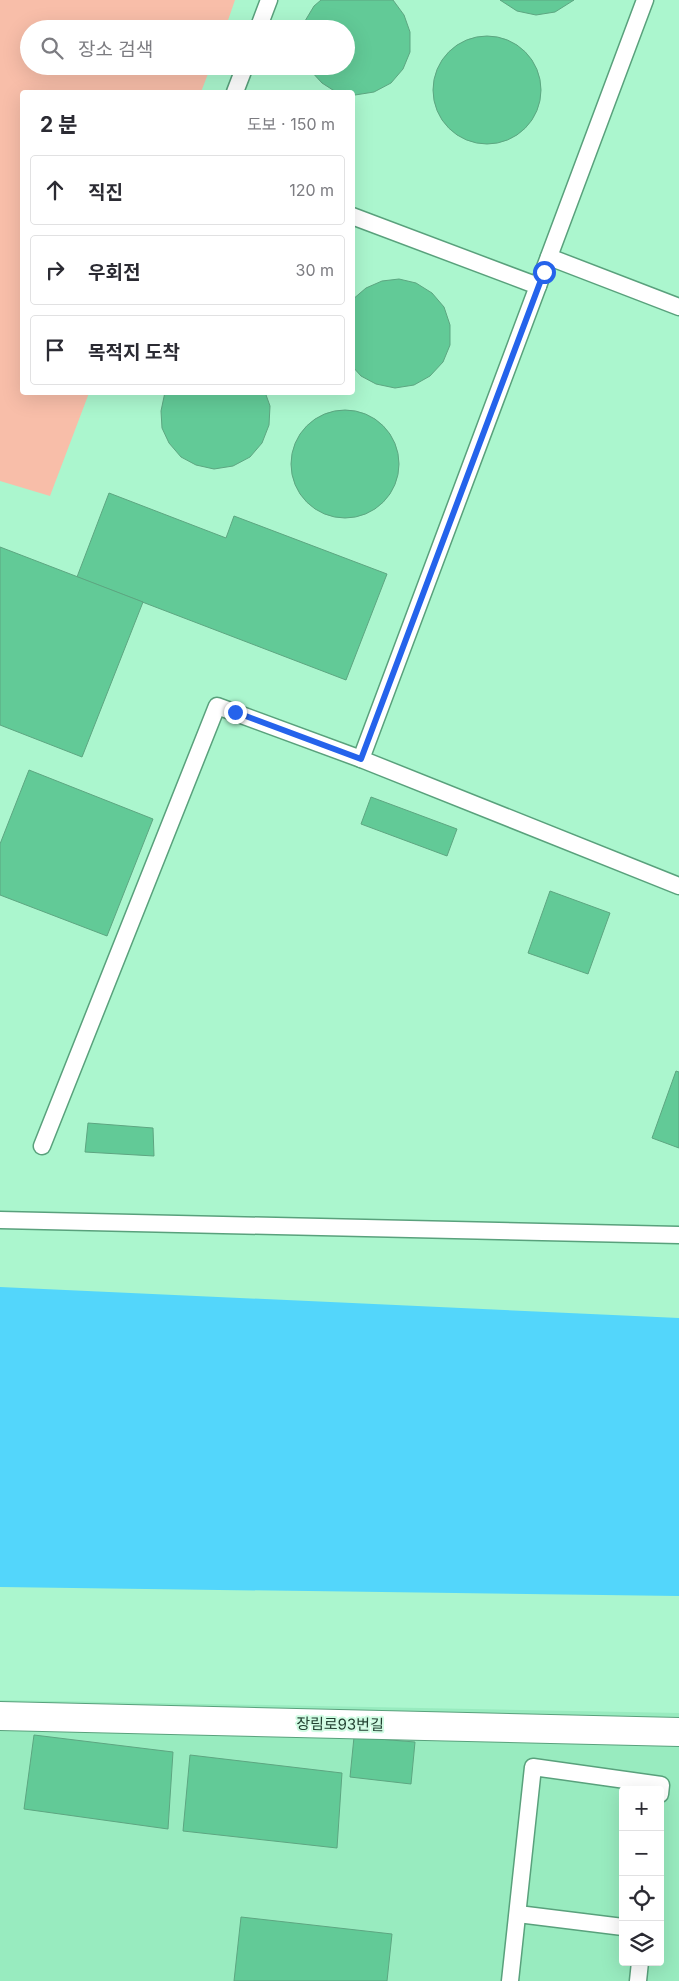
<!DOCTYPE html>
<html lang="ko">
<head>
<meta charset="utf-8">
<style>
	body { margin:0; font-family:Inter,"Noto Sans KR",sans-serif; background:#f2f2f3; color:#2b2b33 }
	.controls { position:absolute; right:15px; bottom:15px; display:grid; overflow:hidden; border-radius:5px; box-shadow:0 5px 20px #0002 }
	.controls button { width:45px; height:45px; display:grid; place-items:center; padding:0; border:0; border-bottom:1px solid #e1e1e2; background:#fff; color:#2b2b33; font:25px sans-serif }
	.stop { position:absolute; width:15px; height:15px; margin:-11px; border:4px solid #2563eb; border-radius:50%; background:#fff }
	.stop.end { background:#2563eb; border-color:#fff; box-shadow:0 1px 5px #0008 }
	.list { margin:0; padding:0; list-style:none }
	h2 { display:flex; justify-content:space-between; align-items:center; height:65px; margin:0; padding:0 20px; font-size:21px }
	h2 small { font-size:16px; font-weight:400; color:#7c7c81 }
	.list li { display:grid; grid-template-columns:32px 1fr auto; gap:15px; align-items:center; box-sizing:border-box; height:70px; margin:0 10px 10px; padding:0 10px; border:1px solid #e1e1e2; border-radius:5px }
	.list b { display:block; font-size:19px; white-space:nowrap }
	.list em { font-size:16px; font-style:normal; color:#7c7c81 }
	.icon { flex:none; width:28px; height:28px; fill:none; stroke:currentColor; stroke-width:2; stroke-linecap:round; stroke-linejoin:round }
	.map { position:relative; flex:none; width:679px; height:1981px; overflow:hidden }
	.search { position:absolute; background:#fff; box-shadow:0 5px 20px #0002; left:20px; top:20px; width:335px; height:55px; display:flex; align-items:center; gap:12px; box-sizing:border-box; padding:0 18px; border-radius:28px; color:#7c7c81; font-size:19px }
	.panel { position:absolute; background:#fff; box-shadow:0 5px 20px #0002; left:20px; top:90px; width:335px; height:305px; border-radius:5px }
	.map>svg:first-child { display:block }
	.built { fill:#98ebbf; fill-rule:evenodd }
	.green { fill:#f8bea9 }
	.water { fill:#53d6fb }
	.building { fill:#62ca97; stroke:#5da681 }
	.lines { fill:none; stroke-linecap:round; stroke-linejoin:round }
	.lane-casing { stroke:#59a17c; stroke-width:19 }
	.street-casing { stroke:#59a17c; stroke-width:30 }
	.lane { stroke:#fff; stroke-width:16 }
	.street { stroke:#fff; stroke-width:28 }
	.route { stroke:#2563eb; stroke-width:6 }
	.labels { text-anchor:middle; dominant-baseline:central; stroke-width:4; stroke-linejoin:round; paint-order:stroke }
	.street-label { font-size:15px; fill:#213f30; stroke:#d0fce3 }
</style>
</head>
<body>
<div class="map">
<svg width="679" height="1981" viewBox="0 0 679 1981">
	<rect width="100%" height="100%" fill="#abf6ce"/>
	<path class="built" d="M0,1700L679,1713V1981H0ZM623,1790H660V1962H623Z"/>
	<path class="green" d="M0,0H235L225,29H29V66H211L201,92H22V392L89,393L50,496L0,481Z"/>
	<path class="water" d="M0,1287L679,1318V1596L0,1587Z"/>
	<g class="building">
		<path d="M321,0H393L404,15L410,32V52L403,69L391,83L374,92L355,95H352V92H336L322,83L310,70L308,66H346V29H304L305,21L314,6Z"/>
		<path d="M500,0H574L555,12L536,15L517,11Z"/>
		<circle cx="487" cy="90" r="54"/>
		<path d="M399,279L416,283L432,293L444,307L450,325V345L443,362L430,376L414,385L395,388L376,384L361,376L352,366V300L366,288L382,281Z"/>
		<path d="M165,392H265L270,406L269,425L262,443L250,457L233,466L214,469L196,465L181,457L169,443L162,428L161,411Z"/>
		<circle cx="345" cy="464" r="54"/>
		<path d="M109,493L226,538L234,516L387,574L346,680L77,577Z"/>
		<path d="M0,547L143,602L82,757L0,725Z"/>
		<path d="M29,770L153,819L107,936L0,895V844Z"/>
		<path d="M371,797L457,829L447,856L361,824Z"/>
		<path d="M550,891L610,913L588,974L528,953Z"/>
		<path d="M676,1071L679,1072V1148L652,1138Z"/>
		<path d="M88,1123L153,1128L154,1156L85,1152Z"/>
		<path d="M34,1735L173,1752L168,1829L24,1809Z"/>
		<path d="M354,1737L415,1742L411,1784L350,1777Z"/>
		<path d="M190,1755L342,1773L337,1848L183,1831Z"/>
		<path d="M241,1917L392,1934L387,1981H234Z"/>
	</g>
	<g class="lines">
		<g class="lane-casing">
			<g id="lane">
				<path d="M258,29L269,0"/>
				<path d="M235,92L245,66"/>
				<path d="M352,216L538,286"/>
				<path d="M549,257L679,307"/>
				<path d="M361,759L645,0"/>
				<path d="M42,1146L217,706L361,759L679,886"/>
				<path d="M0,1220L679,1235"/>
				<path d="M518,1914L623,1927"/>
				<path d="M510,1981L533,1767L661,1785L660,1794"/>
				<path d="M638,1981L640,1962"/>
			</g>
		</g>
		<g class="street-casing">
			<path id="street" d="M0,1716L679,1732"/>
		</g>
		<use href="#lane" class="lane"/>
		<use href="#street" class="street"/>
	</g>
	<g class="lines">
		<path class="route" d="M235,712L361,759L544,272"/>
	</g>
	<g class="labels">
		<g class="street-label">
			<text transform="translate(340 1724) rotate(1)">장림로93번길</text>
		</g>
	</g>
</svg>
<div class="controls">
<button>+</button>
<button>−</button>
<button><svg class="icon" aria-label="locate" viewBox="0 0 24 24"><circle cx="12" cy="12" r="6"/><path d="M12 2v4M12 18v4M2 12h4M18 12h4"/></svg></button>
<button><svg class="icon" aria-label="layers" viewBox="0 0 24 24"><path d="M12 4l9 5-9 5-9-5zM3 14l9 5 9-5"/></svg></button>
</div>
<div class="stop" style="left:544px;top:272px"></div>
<div class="stop end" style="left:235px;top:712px"></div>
<div class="search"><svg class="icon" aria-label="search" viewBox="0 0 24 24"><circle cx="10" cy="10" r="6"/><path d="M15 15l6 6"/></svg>장소 검색</div>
<section class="panel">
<h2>2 분<small>도보 · 150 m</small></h2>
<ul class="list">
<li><svg class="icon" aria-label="ahead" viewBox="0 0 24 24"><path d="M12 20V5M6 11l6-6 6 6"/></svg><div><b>직진</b></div><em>120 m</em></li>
<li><svg class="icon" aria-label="right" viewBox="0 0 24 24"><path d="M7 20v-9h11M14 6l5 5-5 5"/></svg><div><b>우회전</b></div><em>30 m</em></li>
<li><svg class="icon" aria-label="arrive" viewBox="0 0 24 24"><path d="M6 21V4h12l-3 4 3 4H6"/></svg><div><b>목적지 도착</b></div></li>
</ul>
</section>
</div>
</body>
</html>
